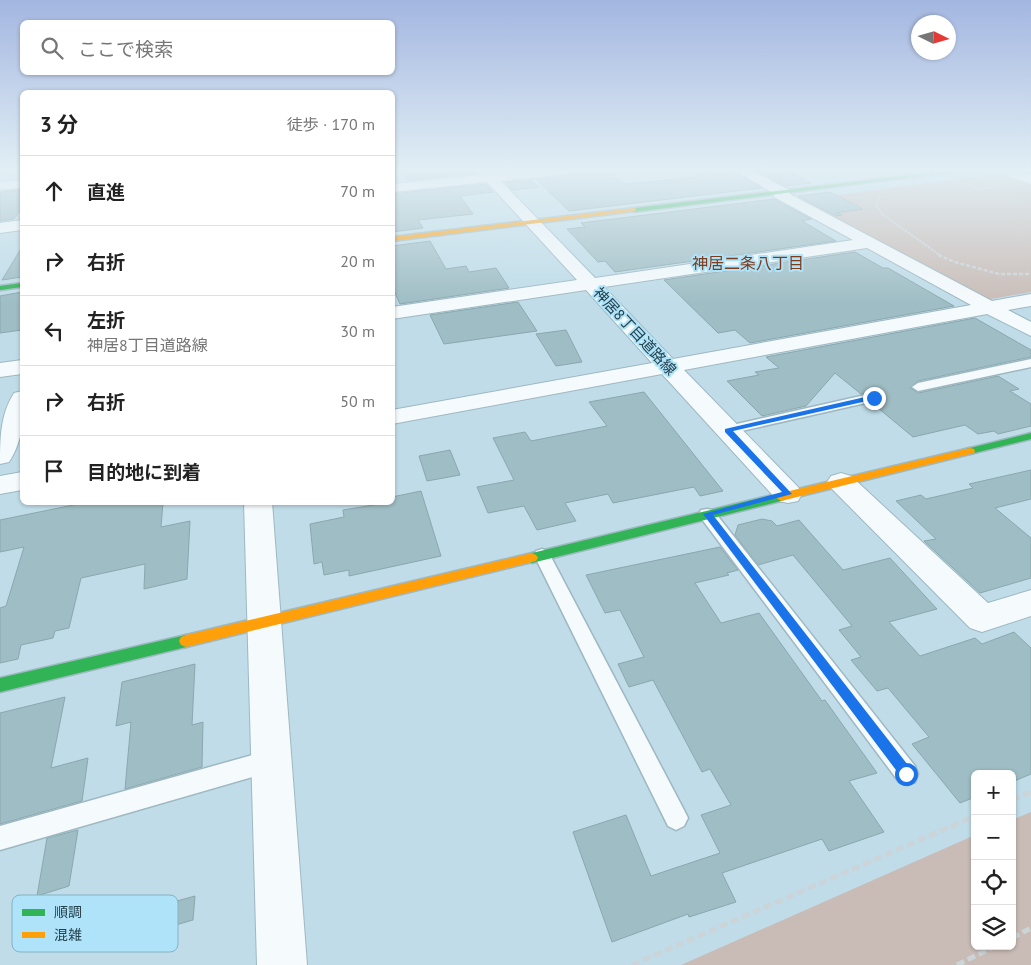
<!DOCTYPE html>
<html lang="ja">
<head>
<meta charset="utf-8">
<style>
	body { margin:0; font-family:"PT Sans","Noto Sans JP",sans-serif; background:#f6f6f6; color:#222 }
	.controls { position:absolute; right:15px; bottom:15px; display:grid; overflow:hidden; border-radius:8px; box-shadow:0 1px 4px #0004 }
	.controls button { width:45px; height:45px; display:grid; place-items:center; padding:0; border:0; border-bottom:1px solid #e0e0e0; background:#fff; color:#222; font:25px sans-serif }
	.compass { position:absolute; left:911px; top:15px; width:45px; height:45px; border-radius:50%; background:#fff; box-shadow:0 1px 4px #0004; rotate:95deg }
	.stop { position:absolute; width:15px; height:15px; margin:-11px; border:4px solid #1a73e8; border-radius:50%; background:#fff }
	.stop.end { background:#1a73e8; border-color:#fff; box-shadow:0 1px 5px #0008 }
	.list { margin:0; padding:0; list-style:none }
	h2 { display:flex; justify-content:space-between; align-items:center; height:65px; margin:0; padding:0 20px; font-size:21px }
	h2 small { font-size:16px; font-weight:400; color:#767676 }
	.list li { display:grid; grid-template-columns:32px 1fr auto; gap:15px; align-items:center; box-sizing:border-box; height:70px; padding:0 20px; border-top:1px solid #e0e0e0 }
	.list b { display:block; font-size:19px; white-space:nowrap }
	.list p { margin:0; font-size:16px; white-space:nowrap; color:#767676 }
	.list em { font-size:16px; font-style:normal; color:#767676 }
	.icon { flex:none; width:28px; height:28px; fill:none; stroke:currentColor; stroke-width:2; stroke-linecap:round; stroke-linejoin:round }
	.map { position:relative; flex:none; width:1031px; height:965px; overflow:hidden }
	.search { position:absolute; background:#fff; box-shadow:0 1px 4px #0004; left:20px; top:20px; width:375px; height:55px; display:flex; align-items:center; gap:12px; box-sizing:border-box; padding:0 18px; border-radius:8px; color:#767676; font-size:19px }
	.panel { position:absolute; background:#fff; box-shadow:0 1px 4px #0004; left:20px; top:90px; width:375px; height:415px; border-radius:8px }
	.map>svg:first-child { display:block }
	.green { fill:#c9bcb6 }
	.building { fill:#9fbdc4; stroke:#8ba7ae }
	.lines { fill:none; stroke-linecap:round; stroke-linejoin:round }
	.lane-casing { stroke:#9eb8c2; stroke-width:3 }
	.street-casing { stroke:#9eb8c2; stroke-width:2 }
	.fast-casing { stroke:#9eb8c2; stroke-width:3 }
	.slow-casing { stroke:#9eb8c2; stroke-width:3 }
	.path-far2 { stroke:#cbd4d8; stroke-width:2; stroke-dasharray:2.5 1; stroke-linecap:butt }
	.path-far1 { stroke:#cbd4d8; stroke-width:2.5; stroke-dasharray:4 2; stroke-linecap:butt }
	.path { stroke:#cbd4d8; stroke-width:5; stroke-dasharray:8 4; stroke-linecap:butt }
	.lane { fill:#f5fafc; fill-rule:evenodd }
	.street { fill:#f5fafc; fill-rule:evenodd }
	.fast { fill:#30b455; fill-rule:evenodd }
	.slow { fill:#ff9f0a; fill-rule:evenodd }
	.route { fill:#1a73e8 }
	.labels { text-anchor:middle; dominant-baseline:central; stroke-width:4; stroke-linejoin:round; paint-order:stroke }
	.far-street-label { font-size:15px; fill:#25414c; stroke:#aee3f9 }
	.far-neighbourhood-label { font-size:16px; fill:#7d3c1d; stroke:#aee3f9 }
	.key { fill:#aee3f9; stroke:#85b2c5; stroke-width:1 }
	.key-label { font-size:14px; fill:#25414c }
</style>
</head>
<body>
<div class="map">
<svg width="1031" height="965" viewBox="0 0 1031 965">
	<rect width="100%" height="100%" fill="#bfdce8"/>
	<g class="green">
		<path d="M1003,173L1031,183V292L986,300L799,200Z"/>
		<path d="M1031,812V965H681L975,835V946H1012V820Z"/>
	</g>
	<g class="building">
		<path d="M424,169H474L477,173L408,180L405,174L404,171Z"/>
		<path d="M721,169H731L762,188L569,211L536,179L606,171L625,184L699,177L691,172Z"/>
		<path d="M753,169H784L811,183L785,186Z"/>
		<path d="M531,180L539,187L512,190L505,182Z"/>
		<path d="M486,184L493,192L460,196L473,214L418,220L423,228L392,232V194Z"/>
		<path d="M22,190V208L14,219L0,221V194L2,192Z"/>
		<path d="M830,192L863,209L836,213L842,215L836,216L798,196Z"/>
		<path d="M774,199L811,219L802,221L836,241L615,272L605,261L598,262L567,229L585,227L581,223Z"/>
		<path d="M430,241L446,269L466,266L469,272L496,268L509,288L400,304L392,286V246Z"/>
		<path d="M22,247V277L2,280Z"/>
		<path d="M855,252L883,268H888L954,306L750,343L735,330L718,333L664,280Z"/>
		<path d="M22,292V330L0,333V296Z"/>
		<path d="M518,302L537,331L444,344L430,315Z"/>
		<path d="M975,318L1031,350V357L918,381L910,388L918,393L998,376L1019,389L1010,391L1031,404V426L998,434L994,431L978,434L965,425L913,437L872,403L879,402L881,395L874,391L861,394L835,373L806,406L762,416L727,381L759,375L755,372L779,368L766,357Z"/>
		<path d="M566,330L582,362L556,366L536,334Z"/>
		<path d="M644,392L723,491L700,496L694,487L613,503L608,494L565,503L576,521L537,530L524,506L488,513L477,487L514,480L493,438L525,432L531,441L607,426L589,402Z"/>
		<path d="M450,450L460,475L427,481L419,456Z"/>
		<path d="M1031,470V499L995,508L1031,538V578L980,593L924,541L936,539L896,501L921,495L926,499L973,488L969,484Z"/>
		<path d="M421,491L441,556L349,576V570L324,575L322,562L314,564L310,524L344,517L343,510L392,502V497Z"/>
		<path d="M88,502H163L161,527L190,521L187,579L144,589L145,564L81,578L69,628L55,631L53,638L21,645L18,659L0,663V608L6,606L24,547L0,552V520Z"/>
		<path d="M762,519L772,521L777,526L799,520L843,570L890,558L937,609L889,622L920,656L975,638L982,644L1014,632L1031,648V774L1012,782V774H975V797L960,803L912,744L929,737L888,688L877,691L851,660L861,657L839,630L852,626L793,555L758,565L735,535L738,525Z"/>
		<path d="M720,547L738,570L727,573L729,575L695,583L721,623L759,613L822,701L825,700L877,773L849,781L884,832L829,851L822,839L722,873L736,902L689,917L688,914L612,942L573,832L626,815L651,876L720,853L701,815L731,805L710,769L702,772L653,680L629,687L618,664L644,657L620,610L605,613L586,575Z"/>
		<path d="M195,664L192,725L203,722L202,767L125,789L131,722L116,726L122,682Z"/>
		<path d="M65,697L51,768L88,758L82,801L0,824V713Z"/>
		<path d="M78,830L69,886L37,896L47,838Z"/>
		<path d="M195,896L193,920L141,935L144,910Z"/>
	</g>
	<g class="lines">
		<g class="lane-casing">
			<g id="lane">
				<path d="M1031,359V367L918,391L912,387L918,383Z"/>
				<path d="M874,393L880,397L879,400L728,434L721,430L728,426Z"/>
				<path d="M707,509L713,510L915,766L918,774L915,782L907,785L899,782L701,518L699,514L701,510Z"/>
				<path d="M542,549L548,551L550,555L684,810L688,818L684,826L676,830L668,826L534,555L536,551Z"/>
				<path d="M270,750L278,753L281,761L278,769L270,772L0,850V826Z"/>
			</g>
		</g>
		<g class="street-casing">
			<g id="street">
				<path d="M476,169H489L494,173L537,169H580L574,173L501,181L595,278L853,240L774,197L773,193L733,169H749L789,190L790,194L992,301L1031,294V306L1008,310L1031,322V336L987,314L684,370L798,487L802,494L798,501L788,503L778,501L662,374L392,424V410L652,363L586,290L392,319V307L577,280L487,182L392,192V184L480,175ZM867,248L971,305L673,359L604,287Z"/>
				<path d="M994,169H1012L1031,175V184L995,172Z"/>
				<path d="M22,180V188L0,190V182Z"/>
				<path d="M22,220V230L0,233V223Z"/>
				<path d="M22,360V374L0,377V363Z"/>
				<path d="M22,391C25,414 23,441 9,462L0,464C0,439 0,415 14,393Z"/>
				<path d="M22,472V490L0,494V476Z"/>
				<path d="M841,473L851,476L988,603L1031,590V616L982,632L970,628L831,488L827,482L831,476Z"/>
				<path d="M244,502H272L307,965H257Z"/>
			</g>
		</g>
		<g class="fast-casing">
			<g id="fast">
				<path d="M962,169H977L634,212L631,210L634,208Z"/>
				<path d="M22,283V287L0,290V286Z"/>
				<path d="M1031,433V439L970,454L965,451L966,449Z"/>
				<path d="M781,493L787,497L785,500L532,563L528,561L526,558L528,555L532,553Z"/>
				<path d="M186,635L191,637L193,641L191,645L186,647L0,692V678Z"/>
			</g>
		</g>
		<g class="slow-casing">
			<g id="slow">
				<path d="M634,208L636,209V211L392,241V237Z"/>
				<path d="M970,448L974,449L975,451L974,453L781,501L775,497L781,493Z"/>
				<path d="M532,553L536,555L538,558L536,561L186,647L181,645L179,641L181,637L186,635Z"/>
			</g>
		</g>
		<g class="path-far2">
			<path d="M973,189L997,187"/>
			<path d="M880,196L876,205L882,214L941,256"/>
		</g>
		<path class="path-far1" d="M938,255L955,262L999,274H1031"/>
		<g class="path">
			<path d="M1012,800L1031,792"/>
			<path d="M1012,938L1031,928"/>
			<path d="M632,965L975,816"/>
			<path d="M957,965L995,946"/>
		</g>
		<use href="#lane" class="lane"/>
		<use href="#street" class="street"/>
		<use href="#fast" class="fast"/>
		<use href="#slow" class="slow"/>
	</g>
	<linearGradient id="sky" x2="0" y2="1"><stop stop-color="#a3b6e0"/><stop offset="0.56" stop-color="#e2eff5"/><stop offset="1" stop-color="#e2eff5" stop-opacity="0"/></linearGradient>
	<rect width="1031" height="304" fill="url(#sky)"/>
	<path class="route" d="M874,395L876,399L733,431L792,494L713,515L911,769L913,774L911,778L906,780L902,778L703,514L782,492L725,432V429Z"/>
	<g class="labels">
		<g class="far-street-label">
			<text transform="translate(635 331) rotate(47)">神居8丁目道路線</text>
		</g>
		<g class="far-neighbourhood-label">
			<text x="748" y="263">神居二条八丁目</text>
		</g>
	</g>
	<rect x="12" y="895" width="166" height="57" rx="8" class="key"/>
	<rect x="22" y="909" width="23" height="7" fill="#30b455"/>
	<rect x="22" y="932" width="23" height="6" fill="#ff9f0a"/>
	<g class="key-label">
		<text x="54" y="917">順調</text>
		<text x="54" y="940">混雑</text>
	</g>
</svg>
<div class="controls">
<button>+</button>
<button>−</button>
<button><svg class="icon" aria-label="locate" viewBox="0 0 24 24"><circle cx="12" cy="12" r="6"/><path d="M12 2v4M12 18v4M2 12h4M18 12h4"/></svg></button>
<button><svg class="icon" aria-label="layers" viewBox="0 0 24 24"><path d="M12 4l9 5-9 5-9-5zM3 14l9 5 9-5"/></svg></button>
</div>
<svg class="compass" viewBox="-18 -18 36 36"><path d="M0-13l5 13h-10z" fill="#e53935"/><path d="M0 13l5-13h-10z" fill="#767676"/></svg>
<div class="stop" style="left:906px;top:774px"></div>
<div class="stop end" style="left:874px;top:398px"></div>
<div class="search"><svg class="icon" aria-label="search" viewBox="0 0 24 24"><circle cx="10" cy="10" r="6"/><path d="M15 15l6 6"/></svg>ここで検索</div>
<section class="panel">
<h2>3 分<small>徒歩 · 170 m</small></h2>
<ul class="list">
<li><svg class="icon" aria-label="ahead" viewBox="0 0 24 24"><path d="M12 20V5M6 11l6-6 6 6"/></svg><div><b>直進</b></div><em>70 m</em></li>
<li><svg class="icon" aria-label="right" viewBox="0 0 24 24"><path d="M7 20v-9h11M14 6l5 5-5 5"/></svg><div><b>右折</b></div><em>20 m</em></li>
<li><svg class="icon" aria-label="left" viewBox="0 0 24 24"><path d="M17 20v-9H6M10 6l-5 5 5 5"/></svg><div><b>左折</b><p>神居8丁目道路線</p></div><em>30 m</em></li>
<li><svg class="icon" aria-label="right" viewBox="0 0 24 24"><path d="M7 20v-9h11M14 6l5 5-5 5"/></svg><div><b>右折</b></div><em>50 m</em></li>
<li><svg class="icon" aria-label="arrive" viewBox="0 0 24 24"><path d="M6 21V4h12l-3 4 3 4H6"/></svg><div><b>目的地に到着</b></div></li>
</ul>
</section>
</div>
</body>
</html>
